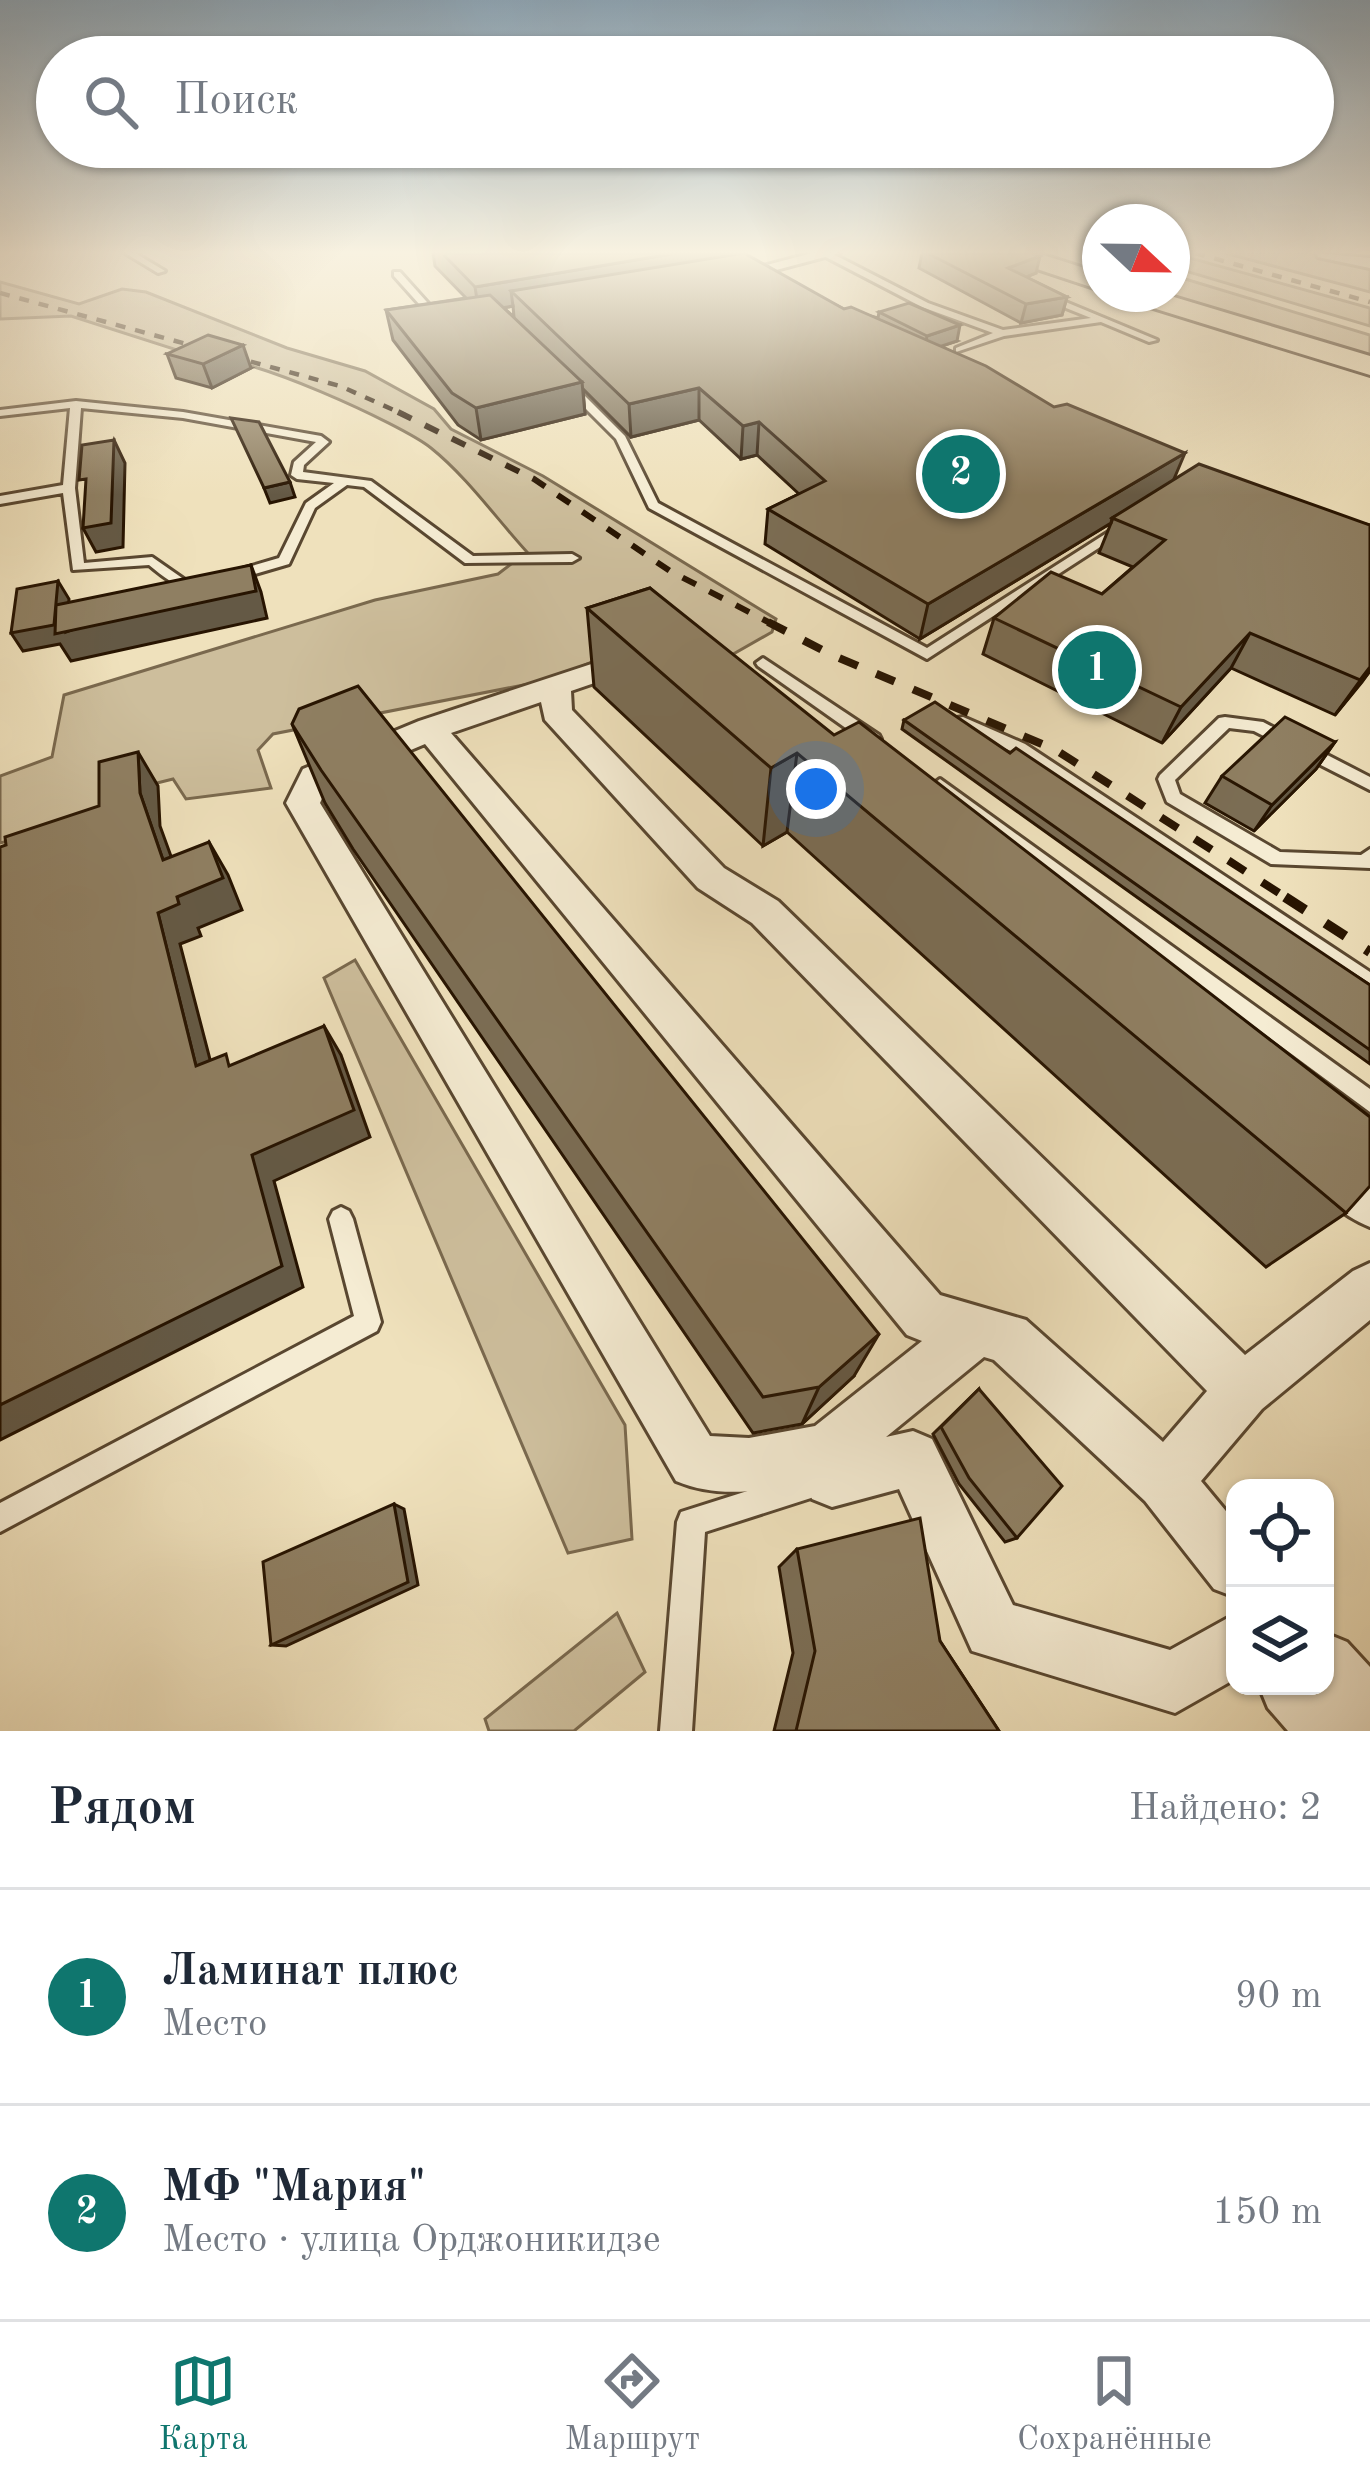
<!DOCTYPE html>
<html lang="ru">
<head>
<meta charset="utf-8">
<style>
	body { margin:0; font-family:"Old Standard TT",serif; background:#f6f6f7; color:#1f2937 }
	.controls { position:absolute; right:36px; bottom:36px; display:grid; overflow:hidden; border-radius:24px; box-shadow:0 3px 9px #0004 }
	.controls button { width:108px; height:108px; display:grid; place-items:center; padding:0; border:0; border-bottom:3px solid #e0e1e3; background:#fff; color:#1f2937; font:60px sans-serif }
	.compass { position:absolute; left:1082px; top:204px; width:108px; height:108px; border-radius:50%; background:#fff; box-shadow:0 3px 9px #0004; rotate:112deg }
	.you { position:absolute; left:816px; top:789px; width:42px; height:42px; margin:-30px; border:9px solid #fff; border-radius:50%; background:#1a73e8; box-shadow:0 0 0 18px #1a73e833 }
	.badge { display:grid; place-items:center; width:78px; height:78px; border-radius:50%; background:#0f766e; color:#fff; font-size:39px; font-weight:700 }
	.pin { position:absolute; translate:-50% -50%; border:6px solid #fff; box-shadow:0 3px 12px #0006 }
	.list { margin:0; padding:0; list-style:none }
	h2 { display:flex; justify-content:space-between; align-items:center; height:156px; margin:0; padding:0 48px; font-size:51px }
	h2 small { font-size:39px; font-weight:400; color:#747a83 }
	.list li { display:grid; grid-template-columns:78px 1fr auto; gap:36px; align-items:center; box-sizing:border-box; height:216px; padding:0 48px; border-top:3px solid #e0e1e3 }
	.list b { display:block; font-size:45px; white-space:nowrap }
	.list p { margin:0; font-size:39px; white-space:nowrap; color:#747a83 }
	.list em { font-size:39px; font-style:normal; color:#747a83 }
	.icon { flex:none; width:66px; height:66px; fill:none; stroke:currentColor; stroke-width:2; stroke-linecap:round; stroke-linejoin:round }
	.map { position:relative; flex:none; width:1370px; height:1731px; overflow:hidden }
	.search { position:absolute; background:#fff; box-shadow:0 3px 9px #0004; left:36px; right:36px; top:36px; height:132px; display:flex; align-items:center; gap:30px; box-sizing:border-box; padding:0 42px; border-radius:66px; color:#747a83; font-size:45px }
	.sheet { height:588px; background:#fff }
	nav { display:flex; justify-content:space-around; align-items:center; box-sizing:border-box; height:168px; border-top:3px solid #e0e1e3; background:#fff; font-size:33px; color:#747a83 }
	nav a { display:grid; justify-items:center; gap:6px }
	nav .on { color:#0f766e }
	.map>svg:first-child { display:block }
	.green { fill:#cdbe9c; stroke:#7a694e; stroke-width:3 }
	.lines { fill:none; stroke-linecap:round; stroke-linejoin:round }
	.service-casing { stroke:#594730; stroke-width:6 }
	.minor-casing { stroke:#594730; stroke-width:6 }
	.primary-casing { stroke:#271401; stroke-width:6 }
	.service { fill:#f5ecd3; fill-rule:evenodd }
	.minor { fill:#f5ecd3; fill-rule:evenodd }
	.primary { fill:#efe1bc; fill-rule:evenodd }
	.rail-far3 { stroke:#271401; stroke-width:4.5; stroke-dasharray:10 10; stroke-linecap:butt }
	.rail-far2 { stroke:#271401; stroke-width:6; stroke-dasharray:15 15; stroke-linecap:butt }
	.rail-far1 { stroke:#271401; stroke-width:8; stroke-dasharray:20 20; stroke-linecap:butt }
	.rail { stroke:#271401; stroke-width:10; stroke-dasharray:24 24; stroke-linecap:butt }
	.wall { fill:#7b6d54; stroke:#271401; stroke-width:3; fill-rule:evenodd }
	.shaded-wall { fill:#645945; stroke:#271401; stroke-width:3 }
	.building { fill:#8f7f62; stroke:#271401; stroke-width:3 }
</style>
</head>
<body>
<div class="map">
<svg width="1370" height="1731" viewBox="0 0 1370 1731">
	<rect width="100%" height="100%" fill="#efe1bc"/>
	<filter id="stains"><feTurbulence type="fractalNoise" baseFrequency=".00167" numOctaves="4"/><feColorMatrix values="0 0 0 0 .2 0 0 0 0 .09 0 0 0 0 .02 0 0 0 .5 -.17"/></filter>
	<radialGradient id="worn" r=".72"><stop offset=".6" stop-color="#630" stop-opacity="0"/><stop offset="1" stop-color="#630" stop-opacity=".3"/></radialGradient>
	<g class="green">
		<path d="M1172,253L1370,308V326L1172,267Z"/>
		<path d="M1225,253H1310L1370,266V292Z"/>
		<path d="M1172,275L1370,335V361L1151,294H1172Z"/>
		<path d="M0,282L79,304L122,289L146,292L287,348L365,371L434,409L451,429L543,476L776,619L772,632L721,661L672,629L549,680L273,734L258,750L271,788L186,799L173,779L117,793L112,815L0,843V776L52,757L64,695L375,600L498,574L527,552C496,518 466,476 431,448C403,425 239,350 208,360L71,316L0,319Z"/>
		<path d="M355,960L625,1425L632,1539L568,1553L324,978Z"/>
		<path d="M617,1613L645,1672L574,1731H489L485,1719Z"/>
	</g>
	<g class="lines">
		<g class="service-casing">
			<g id="service">
				<path d="M125,253H135L165,271L158,273Z"/>
				<path d="M824,253H831L928,303L1003,330L1091,318L1041,298L1044,293L1157,340L1149,342L1101,322L1004,336L956,352V348L993,333L922,307L824,256Z"/>
				<path d="M394,272H400L443,320V324H437L394,276Z"/>
				<path d="M562,381H570L625,436L658,503L927,648L1121,524L1131,527L927,659L649,508L616,439L562,385Z"/>
				<path d="M76,401L183,412L321,436L329,442L304,465L303,472L371,481L473,556L572,554L579,558L572,562L465,563L364,487L347,485L315,508L289,564L238,579H228V573L279,558L306,503L334,483L297,479L291,475L294,462L316,442L183,418L81,408L75,488L84,563L152,557L185,580H201L208,584C184,596 168,580 149,565L73,570L63,493L0,504V496L63,485L70,408L0,416V410Z"/>
				<path d="M763,658L879,735L881,739L879,743H867L758,666L756,663Z"/>
				<path d="M963,717L1025,744L1370,972V991L1013,752L957,726L955,722L957,718Z"/>
				<path d="M1225,717L1263,722L1370,777V790L1254,731L1229,728L1175,780L1180,794L1280,852L1361,855L1370,849V868L1271,864L1167,802L1158,779L1160,775L1219,718Z"/>
				<path d="M940,779L1370,1089V1112L934,789L932,785Z"/>
				<path d="M341,1207L349,1211L353,1219L381,1322L377,1331L0,1532V1503L354,1316L329,1219L333,1211Z"/>
				<path d="M829,1465L839,1469L843,1479L839,1489L705,1532L692,1731H660L677,1522L681,1512Z"/>
			</g>
		</g>
		<g class="minor-casing">
			<g id="minor">
				<path d="M812,253H840L746,278L737,273Z"/>
				<path d="M1316,253L1370,258V268L1318,257Z"/>
				<path d="M637,649L652,658L647,665L571,691L572,710L724,868L778,901L1245,1355L1353,1271L1370,1263V1320L1262,1409L1201,1481L1235,1522V1597L1214,1589L1145,1501L994,1360L984,1357L886,1437L913,1431L932,1439L1013,1605L1170,1650L1235,1614V1679L1175,1713L972,1651L899,1489L832,1507L812,1499L806,1482C761,1491 719,1499 676,1481L286,803L303,769L419,721ZM541,702L545,720L698,888L752,923L1207,1391L1163,1442L1026,1320L940,1295L451,733ZM425,744L907,1335L922,1341L815,1426L749,1438L710,1436L320,803L328,785Z"/>
				<path d="M1322,1142L1338,1148L1370,1174V1227C1343,1216 1311,1191 1299,1164L1306,1148Z"/>
				<path d="M1325,1633L1347,1642L1370,1667V1731H1288L1268,1708L1259,1686H1325Z"/>
			</g>
		</g>
		<g class="primary-casing">
			<g id="primary">
				<path d="M1001,253H1037L1100,273V290L1004,258Z"/>
				<path d="M1123,294H1164L1370,356V375L1127,300Z"/>
			</g>
		</g>
		<use href="#service" class="service"/>
		<use href="#minor" class="minor"/>
		<use href="#primary" class="primary"/>
		<g class="rail-far3">
			<path d="M1195,253L1370,302"/>
			<path d="M0,293L340,386L405,415"/>
		</g>
		<path class="rail-far2" d="M398,412L534,479L670,571L774,625"/>
		<path class="rail-far1" d="M768,622L832,655L1056,750L1290,900"/>
		<path class="rail" d="M1285,897L1370,952"/>
	</g>
	<g class="wall">
		<path d="M433,253H734L844,309L878,318L879,312L957,341L941,346L1173,480L1370,525V671L1335,715L1231,668L1162,743L983,654L994,618L1102,594L1133,567L1099,553L1111,523L920,639L765,544L768,509L799,494L757,455L741,459L699,420L631,437L583,389L585,414L481,440L458,425L393,340L386,310L466,298L435,266ZM513,306L514,317L504,308Z"/>
		<path d="M922,253H1031L1036,273L1026,277L1067,297L1062,315L1021,323L919,268Z"/>
		<path d="M167,354L251,368L212,388L176,378Z"/>
		<path d="M650,588L1346,1213L1266,1267L787,832L763,846L594,687L587,608Z"/>
		<path d="M904,720L1010,753L1370,985V1064L902,729Z"/>
		<path d="M292,724L854,1376L802,1424L753,1433L353,849L325,803Z"/>
		<path d="M1335,742L1316,769L1254,831L1205,803L1222,776Z"/>
		<path d="M979,1389L1017,1538L1005,1542L959,1484L933,1434Z"/>
		<path d="M797,1549L940,1641L999,1731H774L793,1653L779,1567Z"/>
	</g>
	<g class="shaded-wall">
		<path d="M677,253H734V268L511,291L513,306L479,312L475,287Z"/>
		<path d="M1040,256L1036,273L1004,286L1008,268Z"/>
		<path d="M1067,297L1062,315L1021,323L1026,304Z"/>
		<path d="M960,325L957,341L924,352L927,336Z"/>
		<path d="M243,345L251,368L212,388L203,364Z"/>
		<path d="M582,382L585,414L481,440L476,408Z"/>
		<path d="M699,388V420L631,437L629,404Z"/>
		<path d="M759,422L757,455L741,459L743,426Z"/>
		<path d="M114,440L125,463L123,547L96,552L83,528Z"/>
		<path d="M1185,453L1171,486L1112,518L1111,523L920,639L928,604Z"/>
		<path d="M290,482L295,497L270,503L264,488Z"/>
		<path d="M251,565L261,592L267,618L71,661L60,644L23,651L11,633L58,581L69,599L66,632Z"/>
		<path d="M1250,633L1231,668L1162,743L1181,707Z"/>
		<path d="M1370,667V671L1362,682L1335,715Z"/>
		<path d="M1335,742L1316,769L1254,831L1272,805Z"/>
		<path d="M138,752L158,786L160,826L184,892L163,860L140,793Z"/>
		<path d="M797,753L787,832L763,846L771,768Z"/>
		<path d="M209,842L228,875L242,910L198,928L201,936L180,944L219,1094L196,1066L158,913L177,897Z"/>
		<path d="M324,1026L341,1055L370,1137L274,1181L303,1287L0,1440V1405L252,1155Z"/>
		<path d="M879,1334L854,1376L802,1424L819,1387Z"/>
		<path d="M394,1504L404,1509L418,1585L286,1646L271,1645Z"/>
	</g>
	<g class="building">
		<path d="M442,253H677L475,287Z"/>
		<path d="M744,253L844,309L851,307L986,366L1054,407L1067,404L1185,453L928,604L768,509L825,481L759,422L743,426L699,388L629,404L511,291Z"/>
		<path d="M927,253H1031L1040,256L1008,268L1067,297L1026,304Z"/>
		<path d="M490,295L582,382L476,408L452,393L386,310Z"/>
		<path d="M909,303L960,325L927,336L879,312Z"/>
		<path d="M208,335L243,345L203,364L167,354Z"/>
		<path d="M231,418L259,422L290,482L264,488Z"/>
		<path d="M114,440L111,523L83,528L86,479L79,480L82,445Z"/>
		<path d="M1199,464L1370,525V667L1360,680L1250,633L1181,707L994,618L1051,572L1102,594L1165,540L1112,518Z"/>
		<path d="M251,565L256,591L55,634L56,605Z"/>
		<path d="M58,581L54,625L11,633L17,589Z"/>
		<path d="M650,588L834,735L859,722L1370,1117V1186L1346,1213L797,753L771,768L587,608Z"/>
		<path d="M358,686L879,1334L819,1387L763,1397L321,770L292,724L299,709Z"/>
		<path d="M935,702L1010,753L1016,748L1370,985V1050L904,720Z"/>
		<path d="M1285,717L1335,742L1272,805L1222,776Z"/>
		<path d="M138,752L140,793L163,860L209,842L223,878L177,897L179,904L158,913L196,1066L226,1054L229,1066L324,1026L354,1110L252,1155L282,1266L0,1405V847L6,845L5,837L99,806V762Z"/>
		<path d="M979,1389L1062,1486L1017,1538L969,1478L941,1427Z"/>
		<path d="M394,1504L408,1582L271,1645L263,1562Z"/>
		<path d="M920,1518L940,1641L999,1731H796L815,1651L797,1549Z"/>
	</g>
	<linearGradient id="sky" x2="0" y2="1"><stop stop-color="#8faabd"/><stop offset="0.51" stop-color="#f8f2e1"/><stop offset="1" stop-color="#f8f2e1" stop-opacity="0"/></linearGradient>
	<rect width="1370" height="495" fill="url(#sky)"/>
	<rect width="100%" height="100%" filter="url(#stains)"/>
	<rect width="100%" height="100%" fill="url(#worn)"/>
</svg>
<div class="controls">
<button><svg class="icon" aria-label="locate" viewBox="0 0 24 24"><circle cx="12" cy="12" r="6"/><path d="M12 2v4M12 18v4M2 12h4M18 12h4"/></svg></button>
<button><svg class="icon" aria-label="layers" viewBox="0 0 24 24"><path d="M12 4l9 5-9 5-9-5zM3 14l9 5 9-5"/></svg></button>
</div>
<svg class="compass" viewBox="-18 -18 36 36"><path d="M0-13l5 13h-10z" fill="#e53935"/><path d="M0 13l5-13h-10z" fill="#747a83"/></svg>
<div class="you"></div>
<div class="pin badge" style="left:1097px;top:670px">1</div>
<div class="pin badge" style="left:961px;top:474px">2</div>
<div class="search"><svg class="icon" aria-label="search" viewBox="0 0 24 24"><circle cx="10" cy="10" r="6"/><path d="M15 15l6 6"/></svg>Поиск</div>
</div>
<section class="sheet">
<h2>Рядом<small>Найдено: 2</small></h2>
<ul class="list">
<li><span class="badge">1</span><div><b>Ламинат плюс</b><p>Место</p></div><em>90 m</em></li>
<li><span class="badge">2</span><div><b>МФ &quot;Мария&quot;</b><p>Место · улица Орджоникидзе</p></div><em>150 m</em></li>
</ul>
</section>
<nav>
<a class="on"><svg class="icon" aria-label="map" viewBox="0 0 24 24"><path d="M3 6l6-2 6 2 6-2v14l-6 2-6-2-6 2zM9 4v14M15 6v14"/></svg>Карта</a>
<a><svg class="icon" aria-label="directions" viewBox="0 0 24 24"><path d="M12 3l9 9-9 9-9-9zM9 14v-3h6M13 9l2 2-2 2"/></svg>Маршрут</a>
<a><svg class="icon" aria-label="saved" viewBox="0 0 24 24"><path d="M7 4h10v16l-5-4-5 4z"/></svg>Сохранённые</a>
</nav>
</body>
</html>
